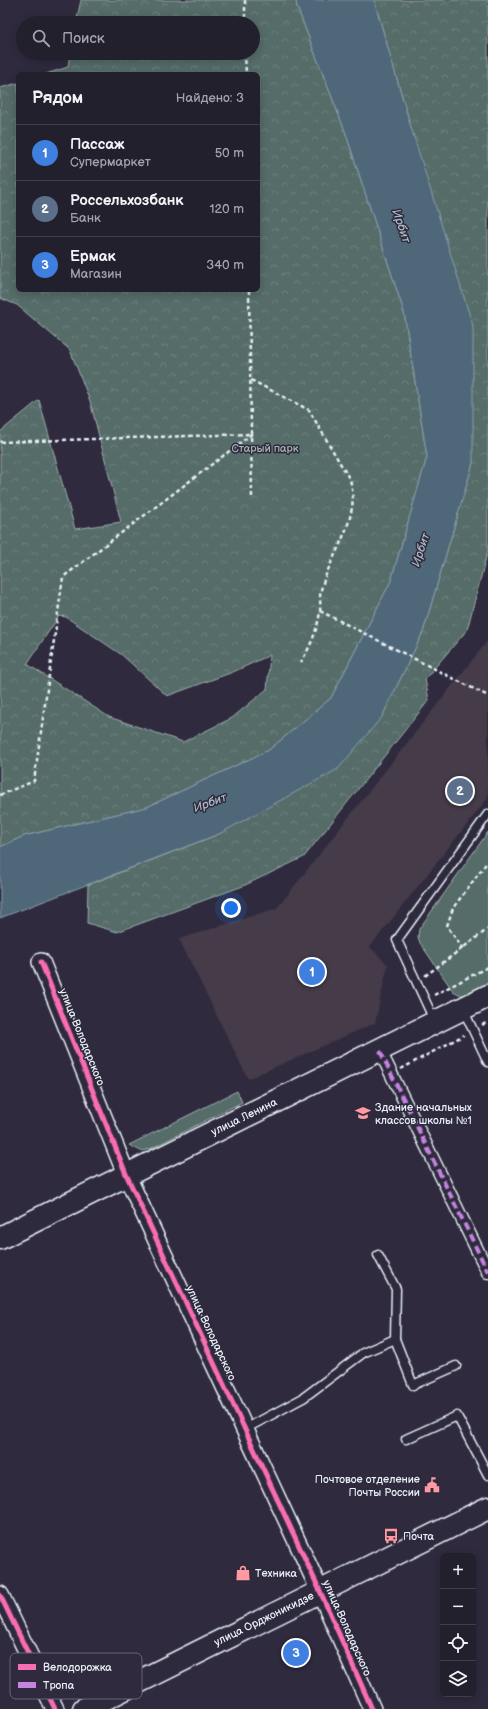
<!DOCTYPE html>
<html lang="ru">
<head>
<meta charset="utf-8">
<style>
	body { margin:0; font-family:"Balsamiq Sans",sans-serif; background:#2f2d3a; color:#f1f3f6 }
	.controls { position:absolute; right:12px; bottom:12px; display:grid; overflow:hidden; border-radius:6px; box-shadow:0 2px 10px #0003 }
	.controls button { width:36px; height:36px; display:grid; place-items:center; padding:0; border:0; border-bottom:1px solid #403e4a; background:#23202e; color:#f1f3f6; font:20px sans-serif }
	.you { position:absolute; left:231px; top:908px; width:14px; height:14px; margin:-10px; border:3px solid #fff; border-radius:50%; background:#1a73e8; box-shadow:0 0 0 6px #1a73e833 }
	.badge { display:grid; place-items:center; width:26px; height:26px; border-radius:50%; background:#ea580c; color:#fff; font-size:13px; font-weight:700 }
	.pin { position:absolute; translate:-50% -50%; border:2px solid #fff; box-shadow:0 1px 4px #0006 }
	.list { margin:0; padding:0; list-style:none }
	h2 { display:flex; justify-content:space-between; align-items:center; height:52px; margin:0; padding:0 16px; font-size:17px }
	h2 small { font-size:13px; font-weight:400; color:#a3a3aa }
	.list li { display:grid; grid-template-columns:26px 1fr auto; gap:12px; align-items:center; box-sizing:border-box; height:56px; padding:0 16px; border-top:1px solid #403e4a }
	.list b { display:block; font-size:15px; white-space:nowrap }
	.list p { margin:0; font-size:13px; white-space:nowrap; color:#a3a3aa }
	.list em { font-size:13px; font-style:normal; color:#a3a3aa }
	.icon { flex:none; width:22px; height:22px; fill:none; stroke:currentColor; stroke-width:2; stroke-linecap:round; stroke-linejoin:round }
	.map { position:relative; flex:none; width:488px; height:1709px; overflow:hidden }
	.search { position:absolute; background:#23202e; box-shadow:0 2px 10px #0003; left:16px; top:16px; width:244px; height:44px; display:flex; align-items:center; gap:10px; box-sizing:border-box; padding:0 14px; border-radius:22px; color:#a3a3aa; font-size:15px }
	.panel { position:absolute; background:#23202e; box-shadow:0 2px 10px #0003; left:16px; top:72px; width:244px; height:220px; border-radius:6px }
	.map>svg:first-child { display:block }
	.built { fill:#443a49 }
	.green { fill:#556c67; stroke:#9eaeb0 }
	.forest { fill:url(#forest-crowns); stroke:#9eaeb0; fill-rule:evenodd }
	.water { fill:#4f6779; stroke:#8c9eac }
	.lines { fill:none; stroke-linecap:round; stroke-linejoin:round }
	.service-casing { stroke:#e8f1f8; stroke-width:11 }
	.pedestrian-casing { stroke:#e8f1f8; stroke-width:15 }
	.minor-casing { stroke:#e8f1f8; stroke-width:20 }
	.secondary-casing { stroke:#e8f1f8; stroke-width:25 }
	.primary-casing { stroke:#e8f1f8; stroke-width:25 }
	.path { stroke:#e8f1f8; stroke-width:2.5; stroke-dasharray:4 3; stroke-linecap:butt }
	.service { stroke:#2f2a3d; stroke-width:8 }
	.pedestrian { stroke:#2f2a3d; stroke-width:12 }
	.minor { stroke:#2f2a3d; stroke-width:17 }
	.secondary { stroke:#2f2a3d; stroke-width:22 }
	.primary { stroke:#2f2a3d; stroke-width:22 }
	.quiet { stroke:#c483df; stroke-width:4; stroke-dasharray:8 4; stroke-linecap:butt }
	.cycleway-casing { stroke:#2f2a3d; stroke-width:8 }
	.cycleway { stroke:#f96db3; stroke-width:5 }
	.labels { text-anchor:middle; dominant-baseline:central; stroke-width:3; stroke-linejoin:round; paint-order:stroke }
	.park-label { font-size:11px; fill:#a6b5b7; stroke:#2f2a3d }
	.street-label { font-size:11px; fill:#e8f1f8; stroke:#2f2a3d }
	.poi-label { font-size:11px; fill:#e8f1f8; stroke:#2f2a3d; text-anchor:start }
	.water-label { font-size:12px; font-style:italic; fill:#abbac5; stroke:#2f2a3d }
	.key { fill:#2f2a3d; stroke:#666675; stroke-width:1 }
	.key-label { font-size:11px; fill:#e8f1f8 }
</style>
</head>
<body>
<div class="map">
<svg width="488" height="1709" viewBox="0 0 488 1709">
	<defs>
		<pattern id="forest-crowns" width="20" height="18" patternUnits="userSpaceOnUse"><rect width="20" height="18" fill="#556c67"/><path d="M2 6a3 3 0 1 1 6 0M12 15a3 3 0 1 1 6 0" fill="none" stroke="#6d817e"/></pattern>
	</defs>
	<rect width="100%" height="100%" fill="#2f2a3d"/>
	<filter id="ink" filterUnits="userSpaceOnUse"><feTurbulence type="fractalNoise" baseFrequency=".025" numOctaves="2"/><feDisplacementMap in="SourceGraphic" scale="8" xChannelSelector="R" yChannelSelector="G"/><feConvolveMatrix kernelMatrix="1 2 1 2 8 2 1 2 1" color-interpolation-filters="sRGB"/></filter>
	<g filter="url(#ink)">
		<path class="built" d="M488,640V798L370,947L388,965L375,1023L248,1079L179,939L277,908Z"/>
		<g class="green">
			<path d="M488,832V983L463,996L453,991L420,943L418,937L419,929Z"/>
			<path d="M237,1091L242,1102L150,1149L141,1151L129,1145Z"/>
		</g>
		<g class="forest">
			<path d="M81,0H296L297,7L345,131L404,312L427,457L391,581L331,698L269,750L147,807L24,836L0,847V432L39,400L75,529L121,522L90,401L70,350L17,305L0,298V88L18,83V290H258V74H46L68,67L70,53H253V23H76ZM59,616L66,617L122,655L167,696L233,672L270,655L267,689L232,718L183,742L109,717L27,664Z"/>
			<path d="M374,0H488V550L467,630L425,679L429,700L304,857L243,886L117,932L87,923L88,885L219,834L382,717L423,632L473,463L410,124Z"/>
		</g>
		<path class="water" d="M296,0H374L410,124L473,326V463L423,632L382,717L338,769L219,834L0,918V847L24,836L147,807L269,750L331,698L391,581L427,457L404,312L345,131L297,7Z"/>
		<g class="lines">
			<g class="service-casing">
				<g id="service">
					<path d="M463,1009L488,1062"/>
					<path d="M435,1022L397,940L488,814"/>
					<path d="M378,1255L396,1289L395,1339"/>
					<path d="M245,1429L303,1398L363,1353L395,1339L413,1385L456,1366"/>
					<path d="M406,1439L457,1416L488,1475"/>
				</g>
			</g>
			<g class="pedestrian-casing">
				<path id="pedestrian" d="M380,1051L488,1272"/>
			</g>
			<g class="minor-casing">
				<g id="minor">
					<path d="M41,962L126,1174L320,1591L372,1709"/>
					<path d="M0,1595L55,1709"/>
				</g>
			</g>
			<g class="secondary-casing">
				<path id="secondary" d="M84,1709L488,1508"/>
			</g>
			<g class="primary-casing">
				<path id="primary" d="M0,1238L488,996"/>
			</g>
			<g class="path">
				<path d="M245,0V23"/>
				<path d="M245,53L246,74"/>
				<path d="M249,290L252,499"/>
				<path d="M251,380L309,410L350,480C362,519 330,554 321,590C319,596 321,604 320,611C318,628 310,648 301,662"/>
				<path d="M0,442L251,434"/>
				<path d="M320,611L488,696"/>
				<path d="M0,795L34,781L63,577L252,434"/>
				<path d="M463,949L447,926L453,908L488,861"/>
				<path d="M425,976L488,929"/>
				<path d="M434,995L488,967"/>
				<path d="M482,1025L488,1022"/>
				<path d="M401,1069L464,1035"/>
			</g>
			<use href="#service" class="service"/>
			<use href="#pedestrian" class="pedestrian"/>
			<use href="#minor" class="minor"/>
			<use href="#secondary" class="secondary"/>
			<use href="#primary" class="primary"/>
			<path class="quiet" d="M380,1051L488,1272"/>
			<g class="cycleway-casing">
				<g id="cycleway">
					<path d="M41,962L126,1174L320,1591L372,1709"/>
					<path d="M0,1595L55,1709"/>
				</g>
			</g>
			<use href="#cycleway" class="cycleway"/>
		</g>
	</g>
	<defs>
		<g id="school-bare" transform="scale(1.2)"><path d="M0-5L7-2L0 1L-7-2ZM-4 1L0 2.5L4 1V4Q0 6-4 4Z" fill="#ff9aa2" stroke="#2f2a3d" stroke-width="2.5" paint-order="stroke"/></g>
		<g id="civic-bare" transform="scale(1.2)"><path d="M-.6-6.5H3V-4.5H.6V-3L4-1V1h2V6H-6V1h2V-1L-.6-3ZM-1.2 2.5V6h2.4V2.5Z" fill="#ff9aa2" stroke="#2f2a3d" stroke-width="2.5" paint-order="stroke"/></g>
		<g id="bus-bare" transform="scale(1.2)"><path d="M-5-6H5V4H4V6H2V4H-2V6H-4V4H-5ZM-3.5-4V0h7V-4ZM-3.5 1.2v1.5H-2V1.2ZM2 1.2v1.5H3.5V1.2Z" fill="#ff9aa2" stroke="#2f2a3d" stroke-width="2.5" paint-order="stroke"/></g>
		<g id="shop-bare" transform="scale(1.2)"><path d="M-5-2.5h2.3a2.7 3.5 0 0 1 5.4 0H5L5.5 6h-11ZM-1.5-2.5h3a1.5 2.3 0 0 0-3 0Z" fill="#ff9aa2" stroke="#2f2a3d" stroke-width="2.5" paint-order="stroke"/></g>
	</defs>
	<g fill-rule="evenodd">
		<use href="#school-bare" x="363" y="1113"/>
		<use href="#civic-bare" x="432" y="1485"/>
		<use href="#bus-bare" x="391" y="1536"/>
		<use href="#shop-bare" x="243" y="1573"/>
	</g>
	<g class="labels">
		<g class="park-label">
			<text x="265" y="448">Старый парк</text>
		</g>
		<g class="street-label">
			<text transform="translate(82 1037) rotate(68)">улица Володарского</text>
			<text transform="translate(244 1117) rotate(-26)">улица Ленина</text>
			<text transform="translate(211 1333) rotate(65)">улица Володарского</text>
			<text transform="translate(264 1619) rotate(-26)">улица Орджоникидзе</text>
			<text transform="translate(347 1628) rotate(66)">улица Володарского</text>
		</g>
		<g class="poi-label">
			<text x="375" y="1107">Здание начальных<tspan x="375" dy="13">классов школы №1</tspan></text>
			<text x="420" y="1479" text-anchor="end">Почтовое отделение<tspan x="420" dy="13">Почты России</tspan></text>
			<text x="403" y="1536">Почта</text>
			<text x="255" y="1573">Техника</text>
		</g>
		<g class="water-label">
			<text transform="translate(401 226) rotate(71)">Ирбит</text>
			<text transform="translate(421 550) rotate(-72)">Ирбит</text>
			<text transform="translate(210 803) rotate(-20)">Ирбит</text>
		</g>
	</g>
	<rect x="10" y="1653" width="132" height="46" rx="6" class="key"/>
	<rect x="18" y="1664" width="18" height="6" fill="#f96db3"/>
	<rect x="18" y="1682" width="18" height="6" fill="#c483df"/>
	<g class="key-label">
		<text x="43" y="1671">Велодорожка</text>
		<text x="43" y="1689">Тропа</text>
	</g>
</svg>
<div class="controls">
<button>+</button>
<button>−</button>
<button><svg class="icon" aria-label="locate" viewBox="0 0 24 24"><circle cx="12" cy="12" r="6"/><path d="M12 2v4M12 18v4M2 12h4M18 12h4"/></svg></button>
<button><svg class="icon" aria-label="layers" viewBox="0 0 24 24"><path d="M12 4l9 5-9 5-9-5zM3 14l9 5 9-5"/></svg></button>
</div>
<div class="you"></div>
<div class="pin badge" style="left:312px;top:972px;background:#3f7fe0">1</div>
<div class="pin badge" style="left:460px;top:791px;background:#5c6f8a">2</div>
<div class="pin badge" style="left:296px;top:1653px;background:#3f7fe0">3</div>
<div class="search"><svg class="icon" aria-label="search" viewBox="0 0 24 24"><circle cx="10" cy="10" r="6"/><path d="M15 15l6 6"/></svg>Поиск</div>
<section class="panel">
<h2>Рядом<small>Найдено: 3</small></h2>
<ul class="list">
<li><span class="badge" style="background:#3f7fe0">1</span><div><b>Пассаж</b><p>Супермаркет</p></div><em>50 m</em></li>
<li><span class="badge" style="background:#5c6f8a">2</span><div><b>Россельхозбанк</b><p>Банк</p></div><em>120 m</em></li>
<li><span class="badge" style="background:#3f7fe0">3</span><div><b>Ермак</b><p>Магазин</p></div><em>340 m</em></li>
</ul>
</section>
</div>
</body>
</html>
